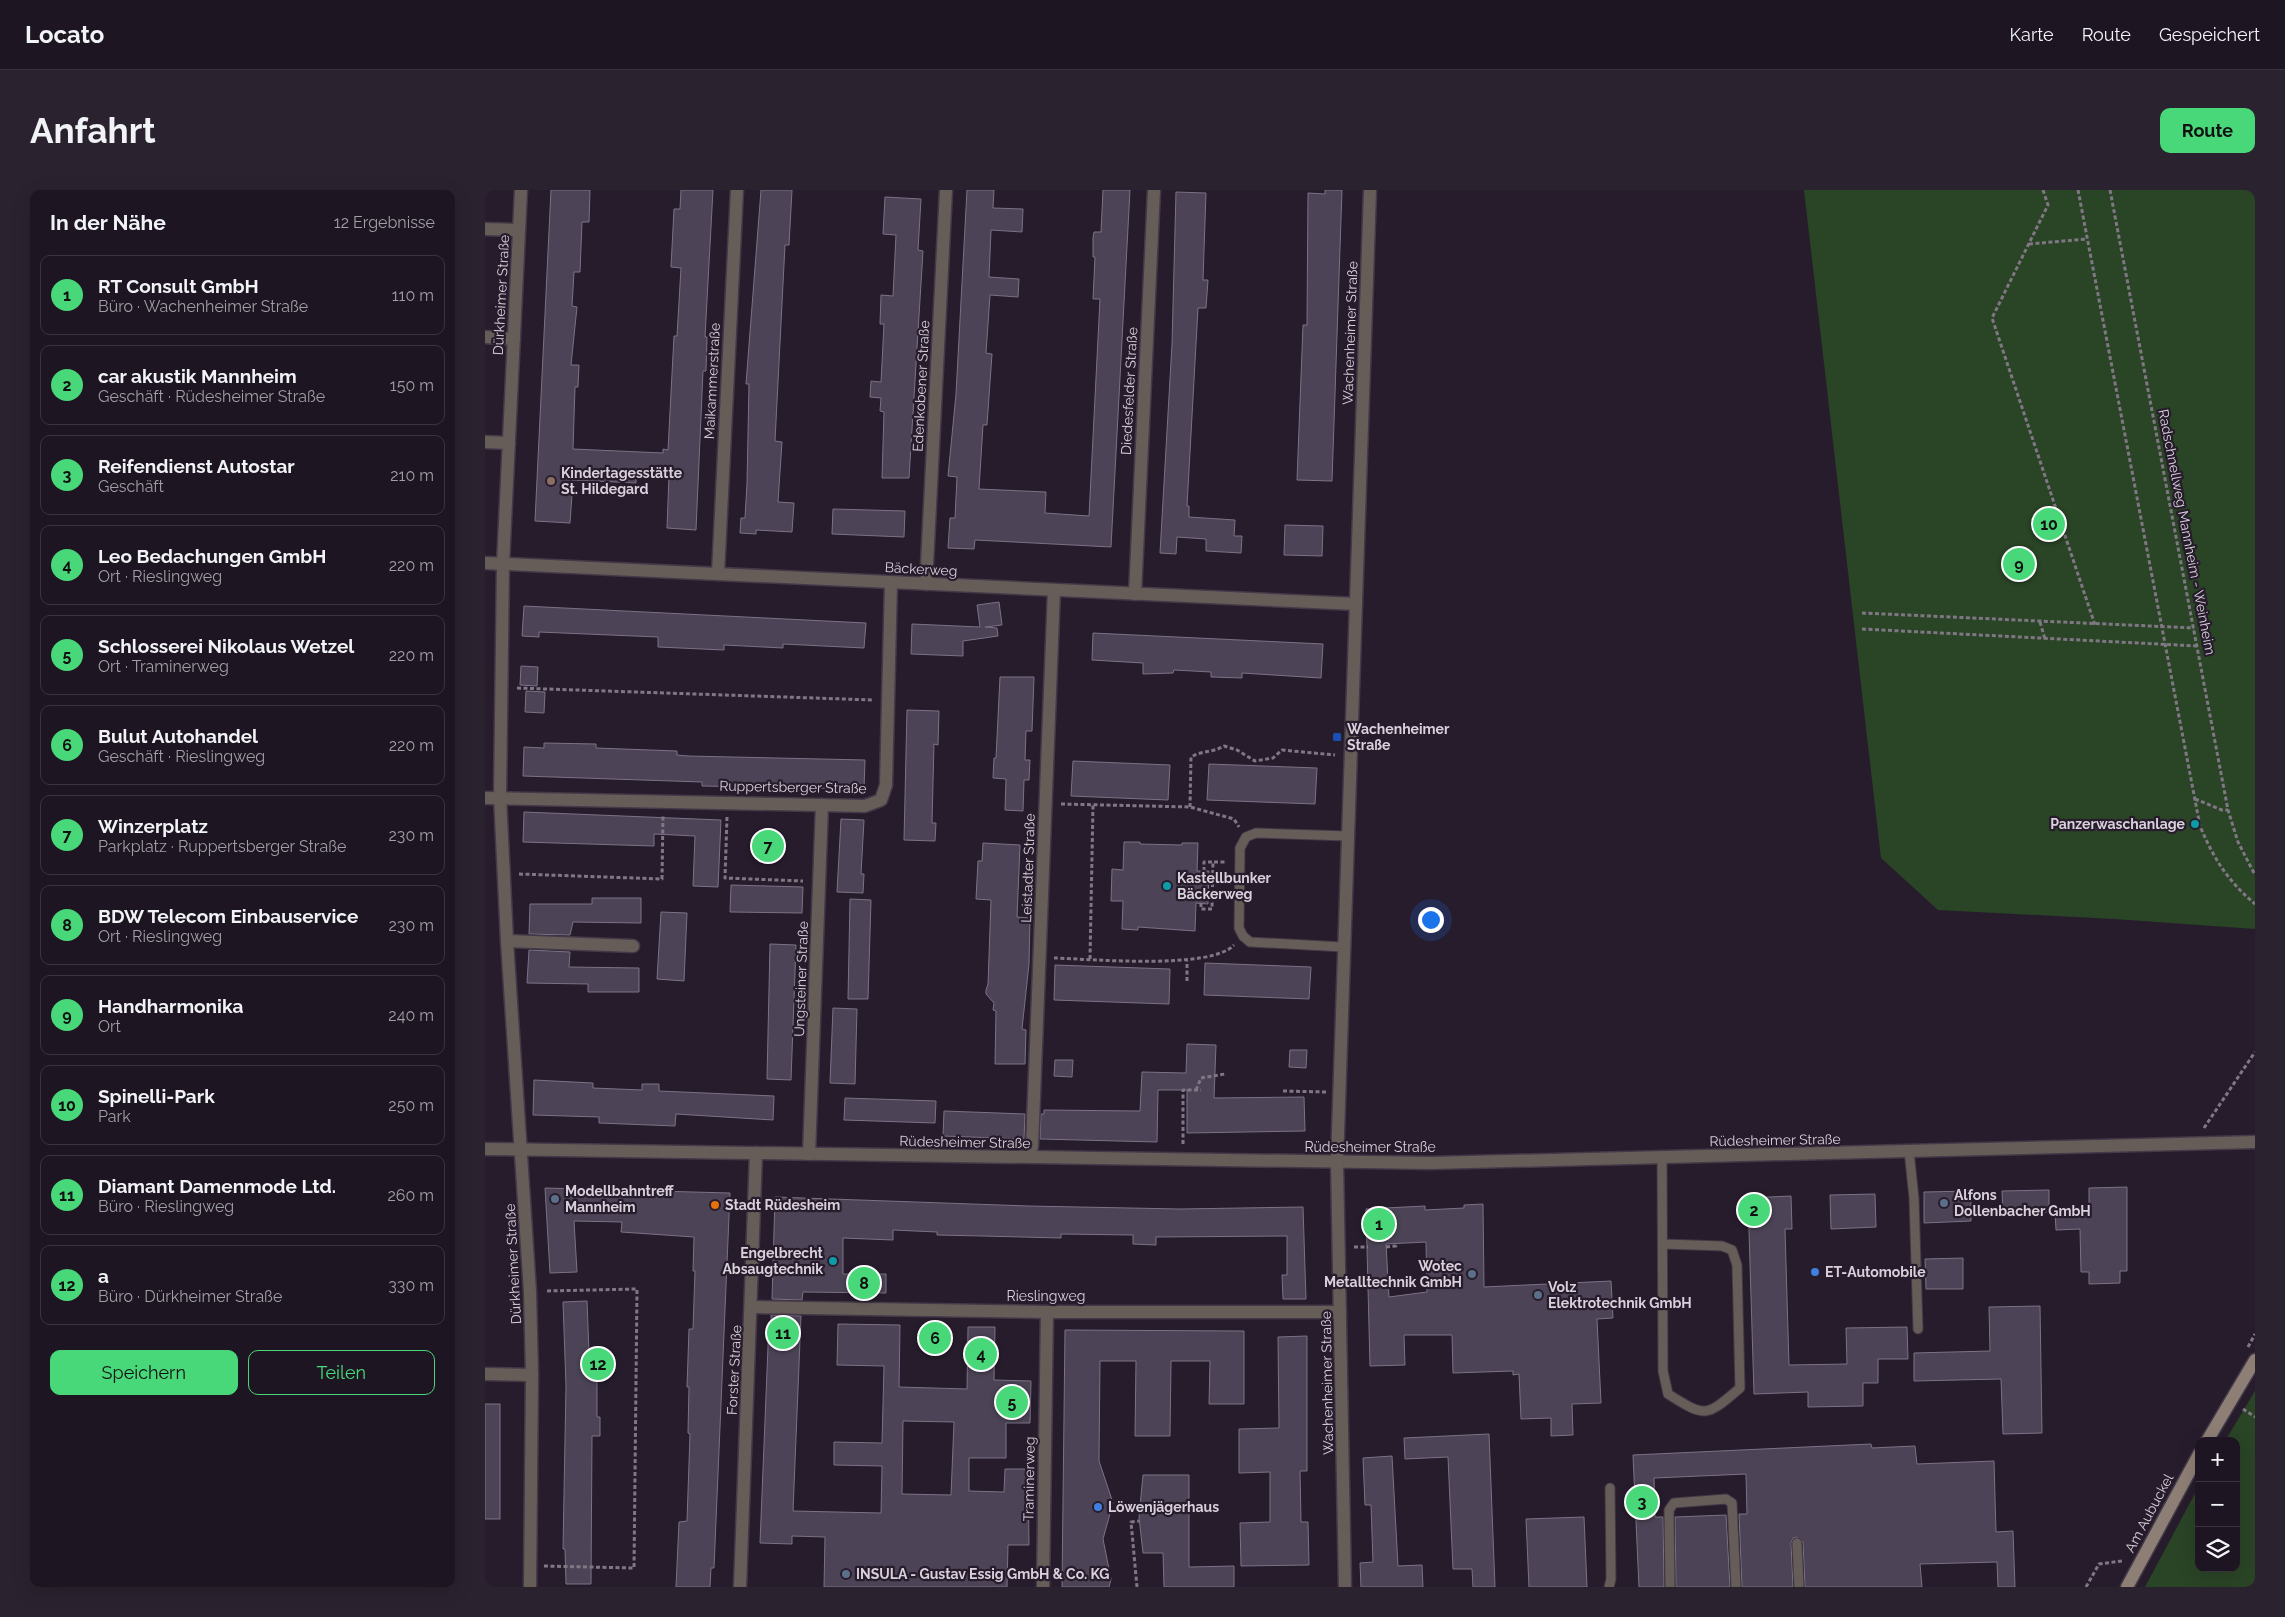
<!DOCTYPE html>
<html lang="de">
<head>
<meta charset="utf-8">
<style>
	body { margin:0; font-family:Raleway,sans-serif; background:#2a222e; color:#f1f3f6 }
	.controls { position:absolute; right:15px; bottom:15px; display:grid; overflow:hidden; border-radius:10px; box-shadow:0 5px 20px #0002 }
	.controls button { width:45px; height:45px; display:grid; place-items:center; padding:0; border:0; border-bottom:1px solid #3b343f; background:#1d1521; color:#f1f3f6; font:25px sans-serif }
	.you { position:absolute; left:945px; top:729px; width:18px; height:18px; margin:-12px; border:4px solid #fff; border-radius:50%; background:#1a73e8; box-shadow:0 0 0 8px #1a73e833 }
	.badge { display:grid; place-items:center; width:32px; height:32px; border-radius:50%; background:#48d779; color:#111; font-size:16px; font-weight:700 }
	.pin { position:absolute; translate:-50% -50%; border:2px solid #fff; box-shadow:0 1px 5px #0006 }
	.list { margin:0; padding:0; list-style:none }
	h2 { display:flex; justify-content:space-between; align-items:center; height:65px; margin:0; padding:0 20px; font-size:21px }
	h2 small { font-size:16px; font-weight:400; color:#a09fa5 }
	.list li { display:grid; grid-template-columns:32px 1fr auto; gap:15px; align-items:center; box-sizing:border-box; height:80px; margin:0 10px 10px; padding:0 10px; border:1px solid #3b343f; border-radius:10px }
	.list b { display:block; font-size:19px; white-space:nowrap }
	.list p { margin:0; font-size:16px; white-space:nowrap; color:#a09fa5 }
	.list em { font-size:16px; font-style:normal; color:#a09fa5 }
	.actions { display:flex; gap:10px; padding:15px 20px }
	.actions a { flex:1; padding:11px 0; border:1px solid #48d779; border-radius:10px; text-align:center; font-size:18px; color:#48d779 }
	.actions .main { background:#48d779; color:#111 }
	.icon { flex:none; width:28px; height:28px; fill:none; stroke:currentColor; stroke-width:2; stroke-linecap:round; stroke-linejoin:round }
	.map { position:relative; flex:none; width:1770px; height:1397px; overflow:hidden; border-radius:10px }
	header { display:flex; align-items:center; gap:30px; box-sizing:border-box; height:70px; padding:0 25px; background:#1d1521; border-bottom:1px solid #3b343f }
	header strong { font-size:24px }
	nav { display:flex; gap:28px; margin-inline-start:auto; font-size:18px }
	.intro { display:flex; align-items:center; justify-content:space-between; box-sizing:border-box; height:120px; padding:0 30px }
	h1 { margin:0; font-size:35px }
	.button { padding:12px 22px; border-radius:10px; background:#48d779; color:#111; font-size:18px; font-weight:700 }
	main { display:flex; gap:30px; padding:0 30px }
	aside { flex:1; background:#1d1521; border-radius:10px; box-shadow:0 5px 20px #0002 }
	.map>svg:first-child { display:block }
	.green { fill:#2a4426 }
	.building { fill:#4c4456; stroke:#7b7286; fill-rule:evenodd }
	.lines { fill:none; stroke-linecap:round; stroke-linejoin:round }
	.service-casing { stroke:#433948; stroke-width:11 }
	.minor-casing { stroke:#433948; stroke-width:15 }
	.secondary-casing { stroke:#433948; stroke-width:15 }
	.path { stroke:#807784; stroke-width:3; stroke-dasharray:4 2.5; stroke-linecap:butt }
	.service { stroke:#665d58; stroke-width:9 }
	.minor { stroke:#665d58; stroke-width:12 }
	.secondary { stroke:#8e7f76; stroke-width:12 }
	.education-dot { fill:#8d6e63; stroke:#271c2c; stroke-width:2 }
	.transit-dot { fill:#1a4fb4; stroke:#271c2c; stroke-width:2 }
	.culture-dot { fill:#0f9aa8; stroke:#271c2c; stroke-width:2 }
	.service-dot { fill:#5c6f8a; stroke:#271c2c; stroke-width:2 }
	.food-dot { fill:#e8710a; stroke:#271c2c; stroke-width:2 }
	.shop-dot { fill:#3f7fe0; stroke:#271c2c; stroke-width:2 }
	.labels { text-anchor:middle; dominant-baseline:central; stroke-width:4.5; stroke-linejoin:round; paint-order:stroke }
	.street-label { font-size:14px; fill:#d8d0db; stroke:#271c2c }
	.poi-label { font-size:14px; font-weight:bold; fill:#d8d0db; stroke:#271c2c; text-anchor:start }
</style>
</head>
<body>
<header>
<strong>Locato</strong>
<nav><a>Karte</a><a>Route</a><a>Gespeichert</a></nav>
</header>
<div class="intro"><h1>Anfahrt</h1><a class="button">Route</a></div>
<main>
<aside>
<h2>In der Nähe<small>12 Ergebnisse</small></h2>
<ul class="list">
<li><span class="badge">1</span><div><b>RT Consult GmbH</b><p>Büro · Wachenheimer Straße</p></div><em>110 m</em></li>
<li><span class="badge">2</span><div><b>car akustik Mannheim</b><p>Geschäft · Rüdesheimer Straße</p></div><em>150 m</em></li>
<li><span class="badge">3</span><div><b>Reifendienst Autostar</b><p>Geschäft</p></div><em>210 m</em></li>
<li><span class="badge">4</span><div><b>Leo Bedachungen GmbH</b><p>Ort · Rieslingweg</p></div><em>220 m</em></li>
<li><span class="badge">5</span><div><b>Schlosserei Nikolaus Wetzel</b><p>Ort · Traminerweg</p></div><em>220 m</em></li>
<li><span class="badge">6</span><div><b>Bulut Autohandel</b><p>Geschäft · Rieslingweg</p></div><em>220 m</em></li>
<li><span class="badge">7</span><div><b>Winzerplatz</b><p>Parkplatz · Ruppertsberger Straße</p></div><em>230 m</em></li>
<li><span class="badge">8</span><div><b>BDW Telecom Einbauservice</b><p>Ort · Rieslingweg</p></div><em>230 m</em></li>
<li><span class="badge">9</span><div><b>Handharmonika</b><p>Ort</p></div><em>240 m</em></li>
<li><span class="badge">10</span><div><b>Spinelli-Park</b><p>Park</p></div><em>250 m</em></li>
<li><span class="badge">11</span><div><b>Diamant Damenmode Ltd.</b><p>Büro · Rieslingweg</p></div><em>260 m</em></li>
<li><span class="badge">12</span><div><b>a</b><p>Büro · Dürkheimer Straße</p></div><em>330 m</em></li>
</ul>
<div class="actions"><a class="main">Speichern</a><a>Teilen</a></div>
</aside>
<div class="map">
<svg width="1770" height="1397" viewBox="0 0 1770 1397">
	<rect width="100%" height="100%" fill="#271c2c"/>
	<g class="green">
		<path d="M1319,0H1770V739L1629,729L1453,720L1396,668Z"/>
		<path d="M1770,1201V1397H1660L1714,1296V1378H1751V1251H1740Z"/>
	</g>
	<g class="building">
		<path d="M66,0H105L104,32H97L95,82H89L87,116L92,117L86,175H94L93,197H90L88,259L178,263V259L183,260L189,146H192L196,78L186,77L189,19H195L196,0H228L220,147H222L221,181H218L211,340L182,338L184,286L151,285V293L88,290L85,333L50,331Z"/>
		<path d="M276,0H307L304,55H300L290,251L297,252L293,312L309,313L307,342L271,340V344L255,343L256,328H260L262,293L264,194H261Z"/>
		<path d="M482,0H509L508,18L538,19L537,42L506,40L504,87L534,89L533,107L505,105L501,163L507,164L502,235H498L494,299L561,302L560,323L604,326L615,109H608L610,67H608V48L609,42H616L618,0H645L626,357L490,350L489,359L463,358L465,328H470L472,287L463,286L471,204Z"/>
		<path d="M840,0H857L847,291L812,290L818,135H822L823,3L840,4Z"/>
		<path d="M691,2L721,3L718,90H723L721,118H713L702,316H704V327L750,330L749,346H757L756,363L721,361V349L692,347L691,364L675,363L687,154Z"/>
		<path d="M400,7L436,9L433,60L438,61L424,288H397L399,222L395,221L396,208L385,207L386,191L396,192L399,134H395L396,105L408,106L411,45L398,44Z"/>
		<path d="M348,319L420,321L419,347L347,344Z"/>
		<path d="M800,335L838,336L837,366L799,365Z"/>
		<path d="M514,412L517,435L500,437L512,438L513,446L478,451V466L426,464L427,434L495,437L492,415Z"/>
		<path d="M39,416L381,433L379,458L298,454V458L239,455V460L173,457V447L54,442V447L37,446Z"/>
		<path d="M608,443L838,454L836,488L757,483V488L726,487V482L689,480L688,483L658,484V473L607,470Z"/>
		<path d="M36,476L53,477L52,496L35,495Z"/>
		<path d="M515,487H549L547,541H541L540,570H545L544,590H539L538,621L520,620L521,589L508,588L509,568H511Z"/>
		<path d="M41,501L60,502L59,523L40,522Z"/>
		<path d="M422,520L454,521L453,555L449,554L447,633H451L450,651L419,650Z"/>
		<path d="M59,553L111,554V558L192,561V565L203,566L380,570L379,599L217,596V592L38,586L39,557L59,558Z"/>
		<path d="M588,571L685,575L683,610L586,606Z"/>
		<path d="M724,574L832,578L830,614L722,610Z"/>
		<path d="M39,622L236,630L233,697L208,696L210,646L169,644V656L38,652Z"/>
		<path d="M356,629L379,630L376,684H379L378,703L352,702Z"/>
		<path d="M639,652H655V654L697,655V653H713L712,681H724L723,714L711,713L710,741L653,737V740L637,739L638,711H626L627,679L638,680Z"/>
		<path d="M498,653L535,655L532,727L545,728L544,774L537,839L541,840L540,874H510L511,821L508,820L509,813L501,804V800L503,794L506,710L491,709L493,671H497Z"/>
		<path d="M246,695L318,697L317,723L245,722Z"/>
		<path d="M107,708H156V733L88,732L85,745L44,744L45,714H107Z"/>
		<path d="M365,709L386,710L383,809H363Z"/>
		<path d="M176,722L202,723L199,791L172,789Z"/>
		<path d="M285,754L311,755L306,890L282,889Z"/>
		<path d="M44,760L85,762L84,777L154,778V802H103V794L42,793Z"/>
		<path d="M720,773L826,777L824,809L719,805Z"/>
		<path d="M570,775L685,779L684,814L569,810Z"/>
		<path d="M348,818L372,819L370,894L345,893Z"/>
		<path d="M702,854L731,855L729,908L819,907L820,941L702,943V900H673L672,952L555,949L556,924H559V920L655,921L657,882L701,883Z"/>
		<path d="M805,860H822L821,878L804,877Z"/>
		<path d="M570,870H588L587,887L569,886Z"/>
		<path d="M49,890L108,893V898L157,900V894H174V901L289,906L288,930L191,924L190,936L114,933V927L48,925Z"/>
		<path d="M360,908L451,911L450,933L359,930Z"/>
		<path d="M459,921L540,924L539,949L458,946Z"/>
		<path d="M1642,997V1081H1635V1093L1604,1094V1082H1596L1595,1039L1571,1040L1570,1022L1604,1021V998Z"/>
		<path d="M60,998L245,1003L229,1378H226L225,1397H191L194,1332L202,1331L205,1244L203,1243L204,1197H202L204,1139H208L210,1081H208L209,1047L136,1042L137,1032L89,1031L92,1082L65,1083Z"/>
		<path d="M1564,1000V1022L1518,1023L1517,1001Z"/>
		<path d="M1486,1001V1031L1439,1033V1002Z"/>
		<path d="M1390,1004L1391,1037L1346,1039L1345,1005Z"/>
		<path d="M1306,1006L1307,1039H1300L1304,1175L1362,1174L1361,1138L1422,1137L1423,1169H1393V1193H1378V1216L1323,1217V1202L1269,1204L1263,1008Z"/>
		<path d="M290,1007L543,1016L695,1019L818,1017L821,1109H798L797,1085H802V1046L671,1047V1055L648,1054V1045L576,1044V1048L497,1046L452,1045V1042L408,1040V1050L358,1048V1084H401V1103L318,1102L317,1110L287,1109Z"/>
		<path d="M998,1014L999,1097L1126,1091L1128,1128L1112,1129L1116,1213L1087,1214L1088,1245L1066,1246V1228L1036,1229L1034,1184L1028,1185V1181L968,1183L967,1145H919L920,1175L885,1176L881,1019L940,1016V1020L979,1018V1015ZM941,1052L942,1102L904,1107L901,1054Z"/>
		<path d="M1478,1068V1099H1441L1440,1069Z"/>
		<path d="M102,1111L105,1187H112V1227H115V1246H107L106,1394H81L80,1359H78L81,1196L78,1112Z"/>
		<path d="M1555,1116L1557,1243L1518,1244L1516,1189L1429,1191V1163L1505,1161L1504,1117Z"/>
		<path d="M286,1125L316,1126L308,1321L396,1323L397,1276L349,1275V1252L397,1253L399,1176L352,1175L353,1134L415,1135L414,1197L482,1199L483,1137H510L509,1190L546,1191L545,1233H521V1268H484V1301L519,1302L520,1279H543L544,1355H523L522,1397H339L340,1347L307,1346V1354L275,1353L284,1132H286ZM418,1231L469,1232L466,1305L417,1304Z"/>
		<path d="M580,1140L759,1141V1214H724L725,1171H686L685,1246H650L651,1171H615L614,1271L628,1313L618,1349L626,1389L624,1397H577Z"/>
		<path d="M822,1146V1281H815L816,1332H823L824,1375L756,1376L755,1333L785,1332V1282L754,1283V1239L794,1238L793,1147Z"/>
		<rect x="0" y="1214" width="15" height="115"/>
		<path d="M1004,1244L1010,1397H988L987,1379H968L963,1267L920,1269L919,1248Z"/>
		<path d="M1386,1254L1387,1258L1430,1256L1432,1274L1509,1271L1511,1342L1528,1341L1530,1397H1513L1512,1372L1435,1374L1437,1397H1320L1318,1352L1312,1347L1308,1348L1306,1353L1308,1397H1257L1254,1324H1262L1261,1284L1169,1288L1170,1327H1178L1179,1397H1154L1148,1265Z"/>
		<path d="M907,1266L913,1376L937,1375L938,1397H876L875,1373L888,1372L886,1315H880L878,1268Z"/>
		<path d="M658,1285H704V1377L749,1376V1397H679L678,1363H658L654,1327Z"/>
		<path d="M1241,1325L1245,1397H1191L1190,1327Z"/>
		<path d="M1099,1327L1102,1397H1044L1041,1329Z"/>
	</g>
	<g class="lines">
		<g class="service-casing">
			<g id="service">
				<path d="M859,757L765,752L758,746L754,738L755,658L761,647L771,643L863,646"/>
				<path d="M1424,961L1429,1008L1433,1139"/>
				<path d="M1177,967L1178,1181L1183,1204C1221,1228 1221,1227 1255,1198L1252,1075L1247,1060L1237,1056L1178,1054"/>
				<path d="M1312,1353L1314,1397"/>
				<path d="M1124,1397L1126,1389L1125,1298"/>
				<path d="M1185,1397L1184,1320L1189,1313L1241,1309L1247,1313L1251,1397"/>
			</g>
		</g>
		<g class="minor-casing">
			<g id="minor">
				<path d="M36,0L18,374L15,607L22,751L45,1102L47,1185L45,1397"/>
				<path d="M0,39L34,40"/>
				<path d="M0,147L29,149"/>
				<path d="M0,252L24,253"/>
				<path d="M0,373L871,414"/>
				<path d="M233,384L252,0"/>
				<path d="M441,394L461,0"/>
				<path d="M650,404L669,0"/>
				<path d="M0,608L380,616L396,610L401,595L406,392"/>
				<path d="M22,751L148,756"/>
				<path d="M547,957L569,400"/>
				<path d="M0,959L946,973L1770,952"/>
				<path d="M324,964L337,615"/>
				<path d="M267,1117L562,1122H855"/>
				<path d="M0,1184L47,1185"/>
				<path d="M255,1397L271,963"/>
				<path d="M558,1397L562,1122"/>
				<path d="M860,1397L852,972L885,0"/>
			</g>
		</g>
		<g class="secondary-casing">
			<g id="secondary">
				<path d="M1722,1251L1770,1170"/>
				<path d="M1642,1397L1714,1264"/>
			</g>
		</g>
		<g class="path">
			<path d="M1558,0L1563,15L1507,128L1610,435"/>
			<path d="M1593,0L1715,636C1729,669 1742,690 1770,714"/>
			<path d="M1625,0L1743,620L1753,652L1770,685"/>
			<path d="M1544,54L1602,49"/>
			<path d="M1377,423L1709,438"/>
			<path d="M1555,432L1560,449"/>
			<path d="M1377,439L1712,456"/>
			<path d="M32,498L388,510"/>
			<path d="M1710,609L1737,620H1743"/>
			<path d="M576,614L705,617L749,629L754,637"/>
			<path d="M705,617L706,567C718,560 727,563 739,556L752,560L770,571L788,568L797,560L850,565"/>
			<path d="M242,627L240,688L318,691"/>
			<path d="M719,681V672H728"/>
			<path d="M34,684L177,689L178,626"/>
			<path d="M716,713V719H727L728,672H742"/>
			<path d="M569,768C606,769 726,780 749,755"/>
			<path d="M605,769L608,615"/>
			<path d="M702,791V771"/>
			<path d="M711,900L716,888L740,884"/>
			<path d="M798,901L841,902"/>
			<path d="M1719,938L1770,862"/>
			<path d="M698,954V900H716"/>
			<path d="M869,1057H883"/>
			<path d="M901,1057L911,1056V1053"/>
			<path d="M1763,1157L1770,1144"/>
			<path d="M1758,1219L1770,1227"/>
			<path d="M59,1376L149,1378L152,1099L60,1101"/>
			<path d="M652,1397L646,1332L654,1331"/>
			<path d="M1601,1397L1614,1374L1637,1371"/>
		</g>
		<use href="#service" class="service"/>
		<use href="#minor" class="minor"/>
		<use href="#secondary" class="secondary"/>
	</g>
	<circle class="education-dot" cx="66" cy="291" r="5"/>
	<rect class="transit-dot" x="847" y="542" width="10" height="10" rx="2.5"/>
	<g class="culture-dot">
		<circle cx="1710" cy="634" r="5"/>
		<circle cx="682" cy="696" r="5"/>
		<circle cx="348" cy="1071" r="5"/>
	</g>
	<g class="service-dot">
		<circle cx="70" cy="1009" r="5"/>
		<circle cx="1459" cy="1013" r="5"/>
		<circle cx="987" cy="1084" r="5"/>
		<circle cx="1053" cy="1105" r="5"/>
		<circle cx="361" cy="1384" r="5"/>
	</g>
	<circle class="food-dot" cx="230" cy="1015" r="5"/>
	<g class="shop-dot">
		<circle cx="1330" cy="1082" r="5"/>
		<circle cx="613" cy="1317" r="5"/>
	</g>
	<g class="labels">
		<g class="street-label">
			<text transform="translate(16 105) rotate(-87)">Dürkheimer Straße</text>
			<text transform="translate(865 143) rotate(-88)">Wachenheimer Straße</text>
			<text transform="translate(227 191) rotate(-87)">Maikammerstraße</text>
			<text transform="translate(436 196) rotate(-87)">Edenkobener Straße</text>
			<text transform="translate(644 201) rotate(-87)">Diedesfelder Straße</text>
			<text transform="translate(1702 342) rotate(79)">Radschnellweg Mannheim - Weinheim</text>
			<text transform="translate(436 379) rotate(3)">Bäckerweg</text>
			<text transform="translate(308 597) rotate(1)">Ruppertsberger Straße</text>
			<text transform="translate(543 678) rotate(-88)">Leistadter Straße</text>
			<text transform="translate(316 789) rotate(-88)">Ungsteiner Straße</text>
			<text transform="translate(1290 950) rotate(-1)">Rüdesheimer Straße</text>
			<text transform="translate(480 952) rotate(1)">Rüdesheimer Straße</text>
			<text x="885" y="957">Rüdesheimer Straße</text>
			<text transform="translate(28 1074) rotate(-93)">Dürkheimer Straße</text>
			<text x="561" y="1106">Rieslingweg</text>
			<text transform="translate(249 1180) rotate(-87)">Forster Straße</text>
			<text transform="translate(842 1193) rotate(-91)">Wachenheimer Straße</text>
			<text transform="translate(544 1289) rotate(-89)">Traminerweg</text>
			<text transform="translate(1664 1323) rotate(-62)">Am Aubuckel</text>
		</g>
		<g class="poi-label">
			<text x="76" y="283">Kindertagesstätte<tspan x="76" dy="16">St. Hildegard</tspan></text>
			<text x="862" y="539">Wachenheimer<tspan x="862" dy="16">Straße</tspan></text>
			<text x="1700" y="634" text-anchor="end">Panzerwaschanlage</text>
			<text x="692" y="688">Kastellbunker<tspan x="692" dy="16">Bäckerweg</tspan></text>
			<text x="80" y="1001">Modellbahntreff<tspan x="80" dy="16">Mannheim</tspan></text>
			<text x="1469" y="1005">Alfons<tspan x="1469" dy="16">Dollenbacher GmbH</tspan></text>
			<text x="240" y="1015">Stadt Rüdesheim</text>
			<text x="338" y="1063" text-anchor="end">Engelbrecht<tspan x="338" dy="16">Absaugtechnik</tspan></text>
			<text x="977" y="1076" text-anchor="end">Wotec<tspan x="977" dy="16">Metalltechnik GmbH</tspan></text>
			<text x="1340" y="1082">ET-Automobile</text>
			<text x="1063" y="1097">Volz<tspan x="1063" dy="16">Elektrotechnik GmbH</tspan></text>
			<text x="623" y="1317">Löwenjägerhaus</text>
			<text x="371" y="1384">INSULA - Gustav Essig GmbH &amp; Co. KG</text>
		</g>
	</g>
</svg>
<div class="controls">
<button>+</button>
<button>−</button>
<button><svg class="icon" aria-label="layers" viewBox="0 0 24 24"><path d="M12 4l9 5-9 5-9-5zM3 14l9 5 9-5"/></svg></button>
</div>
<div class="you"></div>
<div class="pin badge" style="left:894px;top:1034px">1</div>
<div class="pin badge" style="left:1269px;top:1020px">2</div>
<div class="pin badge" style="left:1157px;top:1312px">3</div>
<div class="pin badge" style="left:496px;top:1164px">4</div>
<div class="pin badge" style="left:527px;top:1212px">5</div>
<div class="pin badge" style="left:450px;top:1148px">6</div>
<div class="pin badge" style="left:283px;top:656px">7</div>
<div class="pin badge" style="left:379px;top:1093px">8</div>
<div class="pin badge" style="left:1534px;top:374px">9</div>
<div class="pin badge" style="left:1564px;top:334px">10</div>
<div class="pin badge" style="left:298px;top:1143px">11</div>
<div class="pin badge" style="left:113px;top:1174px">12</div>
</div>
</main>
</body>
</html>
